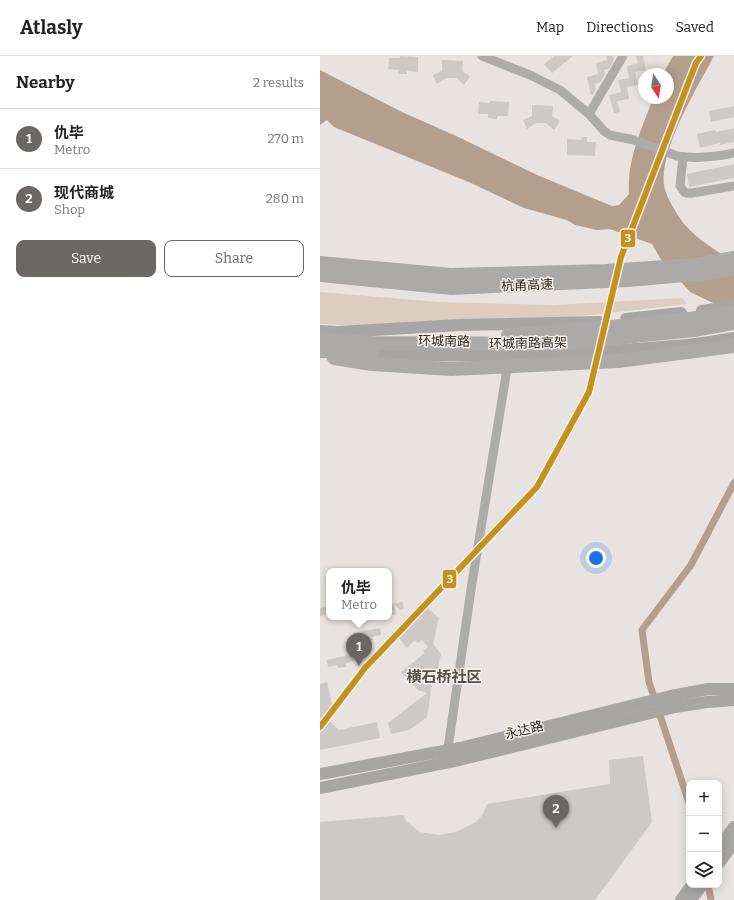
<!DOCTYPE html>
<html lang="en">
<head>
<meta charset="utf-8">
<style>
	body { margin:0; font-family:Bitter,"Noto Sans SC",serif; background:#f2f2f2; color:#222 }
	.controls { position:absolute; right:12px; bottom:12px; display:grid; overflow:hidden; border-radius:8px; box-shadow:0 2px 10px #0003 }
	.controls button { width:36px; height:36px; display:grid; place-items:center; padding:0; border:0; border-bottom:1px solid #e0e0e0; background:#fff; color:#222; font:20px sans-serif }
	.compass { position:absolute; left:318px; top:12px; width:36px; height:36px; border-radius:50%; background:#fff; box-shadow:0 2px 10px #0003; rotate:168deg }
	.you { position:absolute; left:276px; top:502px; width:14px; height:14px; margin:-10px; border:3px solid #fff; border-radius:50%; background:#1a73e8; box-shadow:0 0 0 6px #1a73e833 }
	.badge { display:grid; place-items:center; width:26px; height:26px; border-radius:50%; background:#6b6764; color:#fff; font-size:13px; font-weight:700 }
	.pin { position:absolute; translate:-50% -33px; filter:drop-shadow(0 1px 2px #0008) }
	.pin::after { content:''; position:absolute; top:21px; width:14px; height:12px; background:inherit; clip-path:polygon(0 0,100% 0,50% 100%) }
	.popup { position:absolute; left:6px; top:512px; width:66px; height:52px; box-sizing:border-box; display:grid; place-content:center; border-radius:8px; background:#fff; filter:drop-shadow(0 1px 3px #0005); font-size:13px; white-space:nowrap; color:#767676 }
	.popup b { font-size:15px; color:#222 }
	.popup::after { content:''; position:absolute; left:50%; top:100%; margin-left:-8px; border:8px solid transparent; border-top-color:#fff }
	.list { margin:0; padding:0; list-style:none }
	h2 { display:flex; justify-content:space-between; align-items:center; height:52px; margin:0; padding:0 16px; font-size:17px }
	h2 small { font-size:13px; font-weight:400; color:#767676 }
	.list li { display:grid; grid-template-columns:26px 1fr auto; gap:12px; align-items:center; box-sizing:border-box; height:60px; padding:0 16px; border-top:1px solid #e0e0e0 }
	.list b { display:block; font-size:15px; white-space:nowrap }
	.list p { margin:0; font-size:13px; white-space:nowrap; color:#767676 }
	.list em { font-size:13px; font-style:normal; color:#767676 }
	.actions { display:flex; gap:8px; padding:12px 16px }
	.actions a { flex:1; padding:9px 0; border:1px solid #6b6764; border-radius:8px; text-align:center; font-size:14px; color:#6b6764 }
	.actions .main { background:#6b6764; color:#fff }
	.icon { flex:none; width:22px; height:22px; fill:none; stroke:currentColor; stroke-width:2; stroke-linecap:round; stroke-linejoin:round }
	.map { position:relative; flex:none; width:414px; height:844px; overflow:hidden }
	header { display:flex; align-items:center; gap:24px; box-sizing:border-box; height:56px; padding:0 20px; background:#fff; border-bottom:1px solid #e0e0e0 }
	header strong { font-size:19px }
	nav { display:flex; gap:22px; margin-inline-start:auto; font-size:14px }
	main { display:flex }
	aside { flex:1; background:#fff }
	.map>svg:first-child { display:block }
	.green { fill:#deccbd }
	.water { fill:#b49f8d }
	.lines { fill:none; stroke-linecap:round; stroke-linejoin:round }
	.canal { stroke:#b49f8d; stroke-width:7 }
	.building { fill:#ccc9c6 }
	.minor { stroke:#adacab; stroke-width:9 }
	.major { stroke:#a7a6a4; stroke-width:12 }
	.highway { stroke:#acaaa9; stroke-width:14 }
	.highway-bridge { stroke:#acaaa9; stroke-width:14 }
	.metro-1-casing { stroke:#f8f0e9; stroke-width:9 }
	.metro-1 { stroke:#c3921c; stroke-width:6 }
	.labels { text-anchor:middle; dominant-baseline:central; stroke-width:3; stroke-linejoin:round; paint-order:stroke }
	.street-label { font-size:13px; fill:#272422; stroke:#f8f0e9 }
	.quarter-label { font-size:15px; font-weight:bold; fill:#554e49; stroke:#f8f0e9 }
	.line-badge { stroke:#f8f0e9; stroke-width:1.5 }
	.badge-label { font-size:11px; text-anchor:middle; font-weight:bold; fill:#fff }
</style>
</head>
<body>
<header>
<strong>Atlasly</strong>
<nav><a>Map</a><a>Directions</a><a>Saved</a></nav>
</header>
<main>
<aside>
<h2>Nearby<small>2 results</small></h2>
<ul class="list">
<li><span class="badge">1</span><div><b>仇毕</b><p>Metro</p></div><em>270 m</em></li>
<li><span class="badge">2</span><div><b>现代商城</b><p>Shop</p></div><em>280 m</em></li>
</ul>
<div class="actions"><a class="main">Save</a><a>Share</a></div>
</aside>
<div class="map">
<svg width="414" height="844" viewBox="0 0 414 844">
	<rect width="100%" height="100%" fill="#e8e3e0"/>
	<path class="green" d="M0,236L118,246L233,249L362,242L367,248L227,264L34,270L0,268Z"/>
	<path class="water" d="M353,0H394C377,32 339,94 344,130C347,143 357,159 366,170C378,184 399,196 414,207V257L370,236L340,202L332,188L290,173L277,174L255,169L247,164L204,152L151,127L14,71L7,64L0,69V14L82,56L134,79L217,119L292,150L299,149L309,138C307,103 321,75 333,42H348V18H343Z"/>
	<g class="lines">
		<g class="canal">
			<path d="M369,747L329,626L322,574L371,509L414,427"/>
			<path d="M388,829L391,844"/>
		</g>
	</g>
	<g class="building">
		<path d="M80,0L98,1V16L87,15V18H78V14L68,13L69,2H80Z"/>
		<path d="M234,0H253L232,17L224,8Z"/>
		<path d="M286,0H293L294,4L289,13L284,14L285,18L281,26L275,28L276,33L273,39H271L267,21L278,18L276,7L287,4Z"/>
		<path d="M316,0H323L326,14L315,16L318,29L307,31L309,43L297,45L300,56L294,57L289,39L301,36L298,24L309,22L307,10L318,7Z"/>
		<path d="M122,4L143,5L142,15L150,20L144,29L137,22H126L117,28L113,19L122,15Z"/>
		<path d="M170,45L189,46L188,60H177V63L168,62V58H158L159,46L170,47Z"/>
		<path d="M212,49L233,50L232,60L240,65L234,74L226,67H216L207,73L203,64L212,60Z"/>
		<path d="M414,50V61L391,66L389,55Z"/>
		<path d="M414,72V86L400,89V87L380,92L377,78L395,74L396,76Z"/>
		<path d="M262,81H267V86H276L275,100L247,99V83L261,84Z"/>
		<path d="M414,108V122L369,131L367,118Z"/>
		<path d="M83,546L84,553L80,554L74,548L76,558L69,560V548Z"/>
		<path d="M101,546L119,562L113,588L121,598L118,612L114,615L107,661L89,674L71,678L68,667L107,637L98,634L81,616L105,597L103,595L108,591L102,584L98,587L95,584L87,592L79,582L94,566L88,561Z"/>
		<path d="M9,550V558L0,560V552Z"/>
		<path d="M60,572L61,579L52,581L53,584L44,586V582L35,584L33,577Z"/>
		<path d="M33,598L35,605L26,607V611L18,612L17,609L8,611L7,604Z"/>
		<path d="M7,626L13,652L5,660L19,674L57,666L60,682L0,694V628Z"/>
		<path d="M323,700L332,766L275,844H0V766L83,759L86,765L100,776L119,779L136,776L156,766L163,758L167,748L290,728L289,704Z"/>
	</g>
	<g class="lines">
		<g class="minor">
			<path d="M162,0L210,19L240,34L269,58L284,75L290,79L314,84L357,100C376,103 395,101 414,97"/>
			<path d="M269,58L303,0"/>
			<path d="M363,101L360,130L365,137H372L414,130"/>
			<path d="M127,699L152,527L188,307"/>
		</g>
		<g class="major">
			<path d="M382,255L414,250"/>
			<path d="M306,263L361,257"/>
			<path d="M0,275L18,276L140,269L280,266"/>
			<path d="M43,296C146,303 251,299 354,290C374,289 394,285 414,282"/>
			<path d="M0,718L140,692L351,640L388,633H414"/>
			<path d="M0,732L139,704L355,651L387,646L414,644"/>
			<path d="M399,792L414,771"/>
			<path d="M399,807L414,787"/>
			<path d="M361,844L372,829"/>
			<path d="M371,844L382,829"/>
		</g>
		<g class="highway">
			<path d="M0,207L131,219L286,215L375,209L414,202"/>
			<path d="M0,219L132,232L308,224L386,217L414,213"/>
			<path d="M298,305L414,290"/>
		</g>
		<g class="highway-bridge">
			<path d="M188,279C263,274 339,268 414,257"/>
			<path d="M0,283L52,287L234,288L374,274L414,267"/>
			<path d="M0,295L52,296"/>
			<path d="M14,302L52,308L131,313L298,305"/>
		</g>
		<g class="metro-1-casing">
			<path id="metro-1" d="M0,671L45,612L217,431L269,336L301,201L376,7L381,0"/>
		</g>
		<use href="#metro-1" class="metro-1"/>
	</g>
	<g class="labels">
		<g class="street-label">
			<text transform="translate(207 229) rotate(-2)">杭甬高速</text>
			<text transform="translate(124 285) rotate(1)">环城南路</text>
			<text transform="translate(208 287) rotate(-1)">环城南路高架</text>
			<text transform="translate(204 674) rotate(-14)">永达路</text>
		</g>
		<g class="quarter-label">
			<text x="124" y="621">横石桥社区</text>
		</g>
	</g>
	<g class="line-badge">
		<rect x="300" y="173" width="16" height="19" rx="4" fill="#c3921c"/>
		<rect x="122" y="513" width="15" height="20" rx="4" fill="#c3921c"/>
	</g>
	<g class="badge-label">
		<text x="308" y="186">3</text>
		<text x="130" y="527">3</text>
	</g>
</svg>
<div class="controls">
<button>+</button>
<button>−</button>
<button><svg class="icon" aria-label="layers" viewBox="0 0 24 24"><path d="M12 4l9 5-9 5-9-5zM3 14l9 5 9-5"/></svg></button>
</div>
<svg class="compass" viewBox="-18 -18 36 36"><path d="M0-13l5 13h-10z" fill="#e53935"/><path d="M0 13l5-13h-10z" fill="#767676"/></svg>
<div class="you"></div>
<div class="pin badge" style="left:39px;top:610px">1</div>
<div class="popup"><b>仇毕</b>Metro</div>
<div class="pin badge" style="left:236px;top:772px">2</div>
</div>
</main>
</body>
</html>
